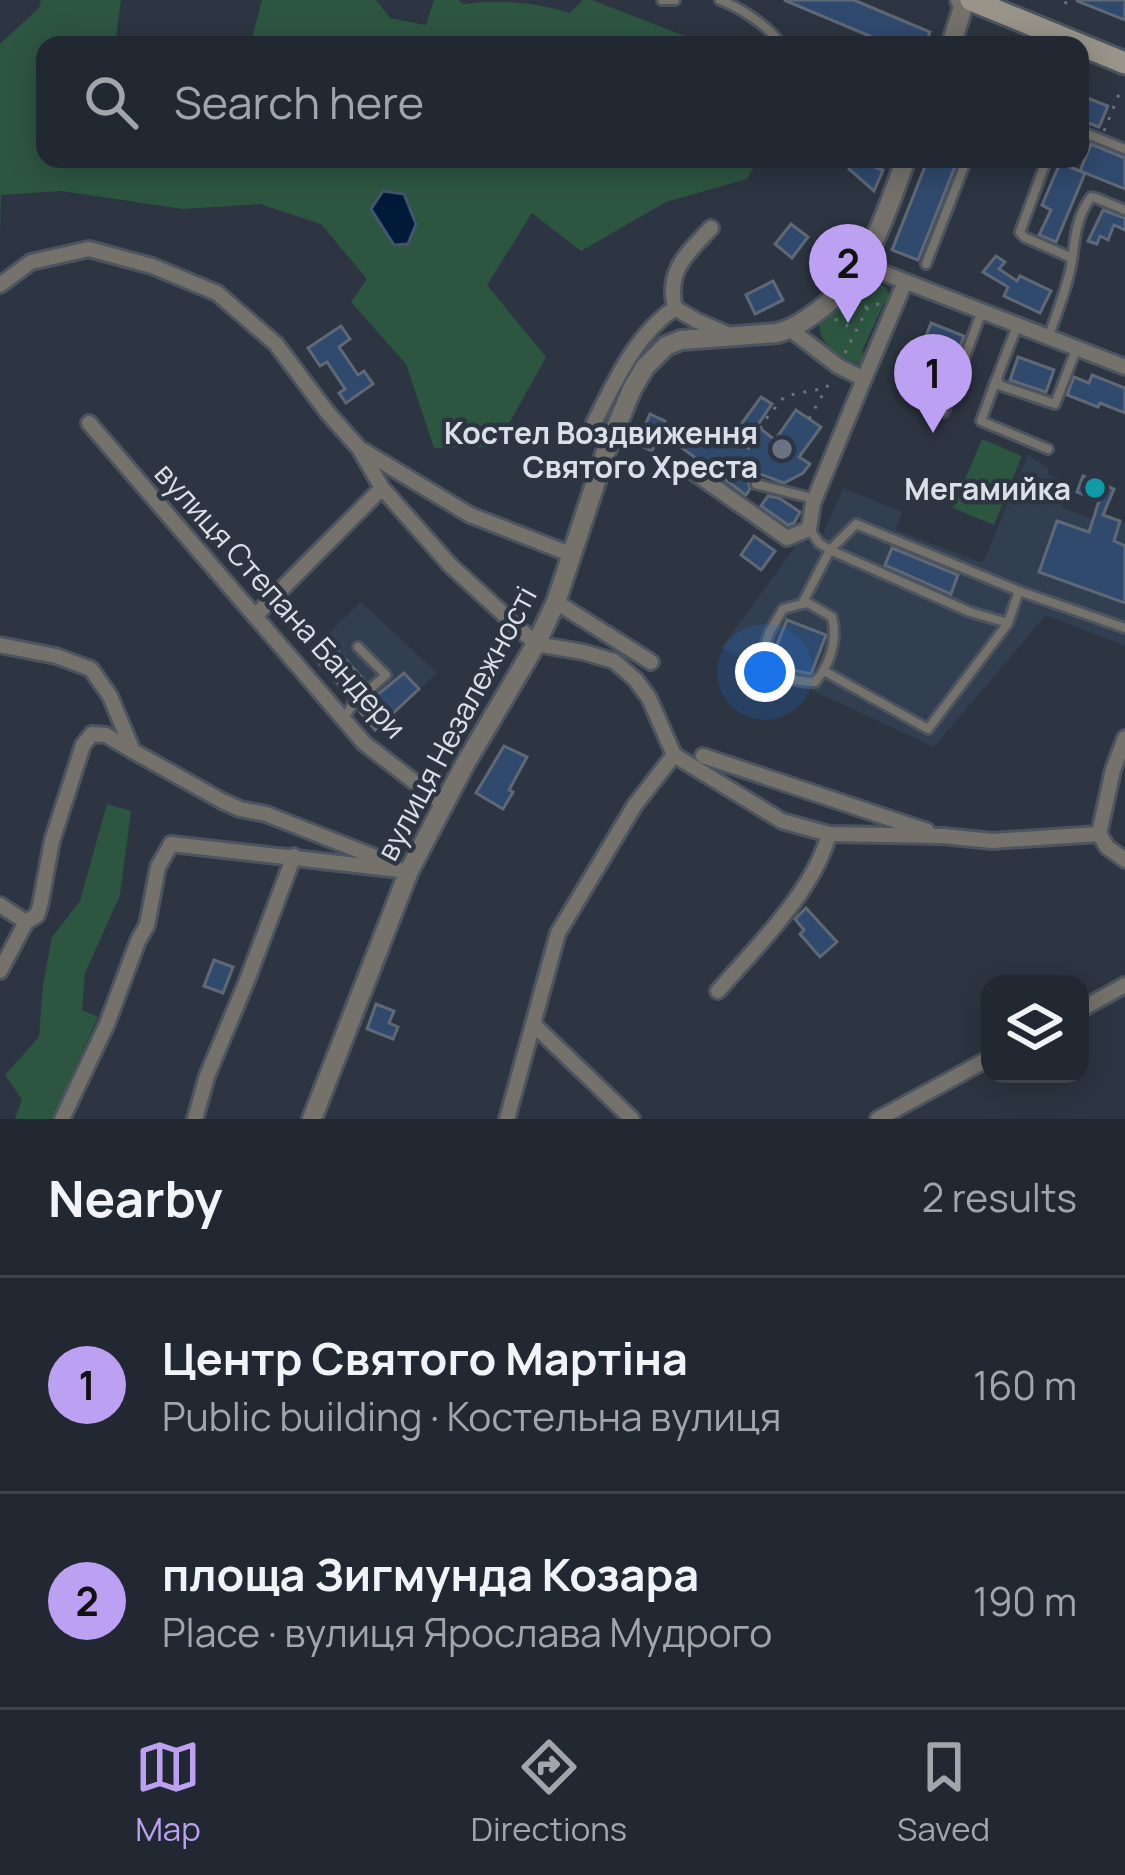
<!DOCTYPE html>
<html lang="en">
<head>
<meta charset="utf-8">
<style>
	body { margin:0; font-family:Manrope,sans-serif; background:#2d343d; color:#f1f3f6 }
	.controls { position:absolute; right:36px; bottom:36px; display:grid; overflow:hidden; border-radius:24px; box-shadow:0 6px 30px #0003 }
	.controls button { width:108px; height:108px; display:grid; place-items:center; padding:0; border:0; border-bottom:3px solid #3e444d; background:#212831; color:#f1f3f6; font:60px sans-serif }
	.you { position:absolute; left:765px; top:672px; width:42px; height:42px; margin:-30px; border:9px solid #fff; border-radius:50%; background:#1a73e8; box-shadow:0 0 0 18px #1a73e833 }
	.badge { display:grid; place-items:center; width:78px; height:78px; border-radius:50%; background:#bca0f2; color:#111; font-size:39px; font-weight:700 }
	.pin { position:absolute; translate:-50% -99px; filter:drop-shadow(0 3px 6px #0008) }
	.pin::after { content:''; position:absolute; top:63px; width:42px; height:36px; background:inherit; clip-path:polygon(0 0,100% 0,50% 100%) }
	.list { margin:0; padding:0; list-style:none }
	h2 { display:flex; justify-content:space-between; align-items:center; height:156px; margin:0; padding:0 48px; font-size:51px }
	h2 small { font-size:39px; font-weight:400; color:#a2a6ab }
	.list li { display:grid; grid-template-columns:78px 1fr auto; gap:36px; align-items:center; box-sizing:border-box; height:216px; padding:0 48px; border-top:3px solid #3e444d }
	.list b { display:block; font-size:45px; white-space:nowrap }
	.list p { margin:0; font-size:39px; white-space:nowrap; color:#a2a6ab }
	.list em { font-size:39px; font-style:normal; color:#a2a6ab }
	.icon { flex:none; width:66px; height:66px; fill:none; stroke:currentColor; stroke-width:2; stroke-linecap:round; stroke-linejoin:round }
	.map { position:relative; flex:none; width:1125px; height:1119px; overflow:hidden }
	.search { position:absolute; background:#212831; box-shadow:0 6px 30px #0003; left:36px; right:36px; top:36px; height:132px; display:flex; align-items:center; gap:30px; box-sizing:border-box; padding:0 42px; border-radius:24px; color:#a2a6ab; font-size:45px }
	.sheet { height:588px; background:#212831 }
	nav { display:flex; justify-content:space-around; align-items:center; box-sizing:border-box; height:168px; border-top:3px solid #3e444d; background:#212831; font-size:33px; color:#a2a6ab }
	nav a { display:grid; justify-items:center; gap:6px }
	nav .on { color:#bca0f2 }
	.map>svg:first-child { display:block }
	.built { fill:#323f50 }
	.green { fill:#2d5641 }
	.water { fill:#021a3a; stroke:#43556e; stroke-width:3 }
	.building { fill:#304a6e; stroke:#5f6976; stroke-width:3 }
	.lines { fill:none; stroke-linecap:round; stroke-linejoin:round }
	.service-casing { stroke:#4c545f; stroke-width:14 }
	.minor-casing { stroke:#4c545f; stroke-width:20 }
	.tertiary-casing { stroke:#4c545f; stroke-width:24 }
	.secondary-casing { stroke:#4c545f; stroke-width:27 }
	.path { stroke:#6b737d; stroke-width:3; stroke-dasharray:3 9; stroke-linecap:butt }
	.service { stroke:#74726b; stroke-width:8 }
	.minor { stroke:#74726b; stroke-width:14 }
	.tertiary { stroke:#74726b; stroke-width:18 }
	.secondary { stroke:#989489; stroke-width:21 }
	.worship-dot { fill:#6b7280; stroke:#2c3541; stroke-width:4.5 }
	.culture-dot { fill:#0f9aa8; stroke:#2c3541; stroke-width:4.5 }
	.labels { text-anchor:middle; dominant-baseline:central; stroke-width:9; stroke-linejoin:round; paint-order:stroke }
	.poi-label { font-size:30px; font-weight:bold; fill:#dbe0e8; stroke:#2c3541; text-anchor:end }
	.street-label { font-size:30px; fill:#dbe0e8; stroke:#2c3541 }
</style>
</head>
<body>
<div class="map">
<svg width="1125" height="1119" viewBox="0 0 1125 1119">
	<rect width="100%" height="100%" fill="#2c3541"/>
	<g class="built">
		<path d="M1028,455L1049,469L1047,474L1071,483L1061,507L1117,528L1120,521L1125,523V646L1046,615L934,747L721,648L801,539L814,547L819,543L843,488L902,512L896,530L983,563Z"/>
		<path d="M361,602L437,673L375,730L307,654Z"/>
	</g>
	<g class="green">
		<path d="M41,0H121L115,45H45V159H758L747,179L666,202L581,251L532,213L487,285L546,357L496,447L434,448L406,364L351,302L367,279L321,224L260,204L183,209L61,191L1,195L0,234V44L39,8Z"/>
		<path d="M262,0H376L390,18L426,25L434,0H458L464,4C500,0 535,2 570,13L583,0H592L685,36L684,45H250Z"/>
		<path d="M869,281L886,287L891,302L884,303L862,351L866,357L859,364C840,357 820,346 819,324Z"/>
		<path d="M982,439L1022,456L994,525L953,508Z"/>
		<path d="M107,804L131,811L120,895L85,973L82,1010L98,1017L52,1119H15L22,1099L5,1075L39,1037L43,985L52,937L80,901Z"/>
	</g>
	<path class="water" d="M383,191L404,194L416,224L408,244L394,245L371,209Z"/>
	<g class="building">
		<path d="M784,0H854L930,32L925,45H891Z"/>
		<path d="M1077,0H1125V20L1077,1Z"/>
		<path d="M1080,95L1108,106L1099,127L1080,120Z"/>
		<path d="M1091,144L1125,158V189L1080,171Z"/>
		<path d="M853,159L883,170L874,191L849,169Z"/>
		<path d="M928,159H958L918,260L892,250Z"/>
		<path d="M1060,163L1085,173L1056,242L1039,235L1051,210L1042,205Z"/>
		<path d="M1103,210L1125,218V230L1114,225L1108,240L1100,236L1097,244L1088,241Z"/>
		<path d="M791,224L808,237L792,258L775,244Z"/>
		<path d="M996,256L1005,262L999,269L1017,281L1020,276L1051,291L1040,313L1004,296L1008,287L983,272Z"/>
		<path d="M773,281L783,300L755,314L746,295Z"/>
		<path d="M931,323L964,336L956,356L946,352L936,376L947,380L941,397L908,384Z"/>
		<path d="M341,326L350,339L339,347L358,375L364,371L373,384L346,403L339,393L345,389L327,362L320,366L308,348Z"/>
		<path d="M1018,357L1054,370L1046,392L1010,380Z"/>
		<path d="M1092,375L1125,388V413L1100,403L1098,407L1067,395L1074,377L1089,383Z"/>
		<path d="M761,397L772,404L757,426L775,440L796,410L821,427L799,457L810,464L803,473L784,483L760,474L753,477L748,481L750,489L746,495L682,448L697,426L726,445Z"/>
		<path d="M650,414L665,421L652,451L637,444Z"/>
		<path d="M1083,476L1114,489L1103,515L1120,521L1114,541L1125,546V603L1039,572L1057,521L1089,532L1099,501L1077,492Z"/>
		<path d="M768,496L779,498L800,512L794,523L788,525L761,506Z"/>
		<path d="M754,536L775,551L761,570L741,555Z"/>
		<path d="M892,548L958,575L951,594L885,565Z"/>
		<path d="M787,620L826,635L811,674L788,669L772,657Z"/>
		<path d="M330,642L366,682L349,696L314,657Z"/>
		<path d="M404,673L419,689L375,730L360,712V709Z"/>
		<path d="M504,746L527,757L509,790L513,792L503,809L476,793Z"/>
		<path d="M806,908L837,942L820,957L800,934L804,930L795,919Z"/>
		<path d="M214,960L233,967L223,993L204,986Z"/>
		<path d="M376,1004L394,1011L389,1023L398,1027L393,1039L367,1029Z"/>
	</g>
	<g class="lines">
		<g class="service-casing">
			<g id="service">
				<path d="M662,0H675"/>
				<path d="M720,0C739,7 772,28 781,45"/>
				<path d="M1080,131L1125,149"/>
				<path d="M1047,159L1020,232L1024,237L1072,258"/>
				<path d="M926,264L967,159"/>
				<path d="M1017,326L997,378L999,385L1055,404L1076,350"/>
				<path d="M1049,336C1056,315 1065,293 1070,271C1076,243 1073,222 1091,197L1096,198L1125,210"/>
				<path d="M996,380L981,421L1048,449"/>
				<path d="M944,412L982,311"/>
				<path d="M756,484L807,497L811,501"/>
				<path d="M802,604L808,603L832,617C838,640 830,665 815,682C794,682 774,676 762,657L769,633L783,609L802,604L830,550L819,543L810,530"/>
				<path d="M1008,623L970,612L830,550L856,524L1019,591L1125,628"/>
				<path d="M824,671L928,729L1008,623L1019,591"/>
				<path d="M344,718L353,704L386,675L358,647"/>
			</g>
		</g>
		<g class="minor-casing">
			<g id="minor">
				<path d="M863,265L1125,367"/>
				<path d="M0,285L31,262L89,249L152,266L217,293L276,344L327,412L359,448L470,515L570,554"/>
				<path d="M675,308L697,321L727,334"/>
				<path d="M791,330L838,366L864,379L905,282"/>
				<path d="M89,423L364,743L443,804"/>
				<path d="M594,423C615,382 635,335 675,308C666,270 687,254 711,228"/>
				<path d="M359,448L382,488L450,565L536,644L583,652L614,661L635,679L649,698L674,755L782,821L829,834L943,836L992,841L1099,834"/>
				<path d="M692,471L787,538L809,529L813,503L864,379"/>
				<path d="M556,602L651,662"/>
				<path d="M255,616L382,488"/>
				<path d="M0,645L56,656L91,669L110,696L133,751L222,801L240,809L266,814L388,862"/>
				<path d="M703,756L927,831"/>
				<path d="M1099,834L1113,770L1125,738"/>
				<path d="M1099,834L1107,847L1125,860"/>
				<path d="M0,905L26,922"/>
				<path d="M0,971L26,922L37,915L40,906L52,841L83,745L92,734L106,735L133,751"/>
				<path d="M718,991C756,947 814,891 829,834"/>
				<path d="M1080,1010L1125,985"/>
				<path d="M533,1024L632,1119"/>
				<path d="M62,1119L107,1024L138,941L147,925L158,867L171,844L409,871"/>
				<path d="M195,1119L207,1076L246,983L294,856"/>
				<path d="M507,1119L558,933L635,805L674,755"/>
				<path d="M878,1119L990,1058"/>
			</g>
		</g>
		<g class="tertiary-casing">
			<g id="tertiary">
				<path d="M951,45L963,7L960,0"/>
				<path d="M312,1119L409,871L465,764L536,644L556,602L605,454L632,389L645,367L666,346L681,340L777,333C793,329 804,321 818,311C870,273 884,217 906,159"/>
			</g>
		</g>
		<g class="secondary-casing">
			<path id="secondary" d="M971,0L1125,63"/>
		</g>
		<g class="path">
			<path d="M1065,4L1067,0"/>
			<path d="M1104,131L1119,94"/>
			<path d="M841,312L879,304"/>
			<path d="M835,319L853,329"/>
			<path d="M845,353L868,307"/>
			<path d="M809,419L832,378"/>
			<path d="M752,472L746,452L768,416L785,396L825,388"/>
		</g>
		<use href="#service" class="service"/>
		<use href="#minor" class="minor"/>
		<use href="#tertiary" class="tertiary"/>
		<use href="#secondary" class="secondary"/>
	</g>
	<circle class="worship-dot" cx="782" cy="449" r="12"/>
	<circle class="culture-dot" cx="1095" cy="488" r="12"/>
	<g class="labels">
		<g class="poi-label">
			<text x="758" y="432">Костел Воздвиження<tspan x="758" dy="34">Святого Хреста</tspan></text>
			<text x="1071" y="488">Мегамийка</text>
		</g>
		<g class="street-label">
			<text transform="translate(281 600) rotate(48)">вулиця Степана Бандери</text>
			<text transform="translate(456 723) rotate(-62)">вулиця Незалежності</text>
		</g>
	</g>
</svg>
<div class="controls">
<button><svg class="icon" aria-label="layers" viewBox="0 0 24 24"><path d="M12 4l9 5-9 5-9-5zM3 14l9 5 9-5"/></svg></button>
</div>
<div class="you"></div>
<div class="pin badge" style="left:933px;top:433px">1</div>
<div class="pin badge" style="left:848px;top:323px">2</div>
<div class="search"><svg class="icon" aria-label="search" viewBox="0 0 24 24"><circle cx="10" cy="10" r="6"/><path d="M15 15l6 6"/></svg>Search here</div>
</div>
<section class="sheet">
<h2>Nearby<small>2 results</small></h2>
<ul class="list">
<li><span class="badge">1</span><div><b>Центр Святого Мартіна</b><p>Public building · Костельна вулиця</p></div><em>160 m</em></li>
<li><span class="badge">2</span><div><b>площа Зигмунда Козара</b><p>Place · вулиця Ярослава Мудрого</p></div><em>190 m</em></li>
</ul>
</section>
<nav>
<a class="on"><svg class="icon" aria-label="map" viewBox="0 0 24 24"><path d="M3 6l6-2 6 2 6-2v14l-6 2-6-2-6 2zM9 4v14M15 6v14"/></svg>Map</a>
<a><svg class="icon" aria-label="directions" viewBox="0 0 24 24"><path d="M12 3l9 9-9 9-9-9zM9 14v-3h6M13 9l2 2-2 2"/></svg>Directions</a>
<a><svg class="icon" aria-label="saved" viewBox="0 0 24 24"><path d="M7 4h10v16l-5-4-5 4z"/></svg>Saved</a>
</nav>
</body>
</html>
